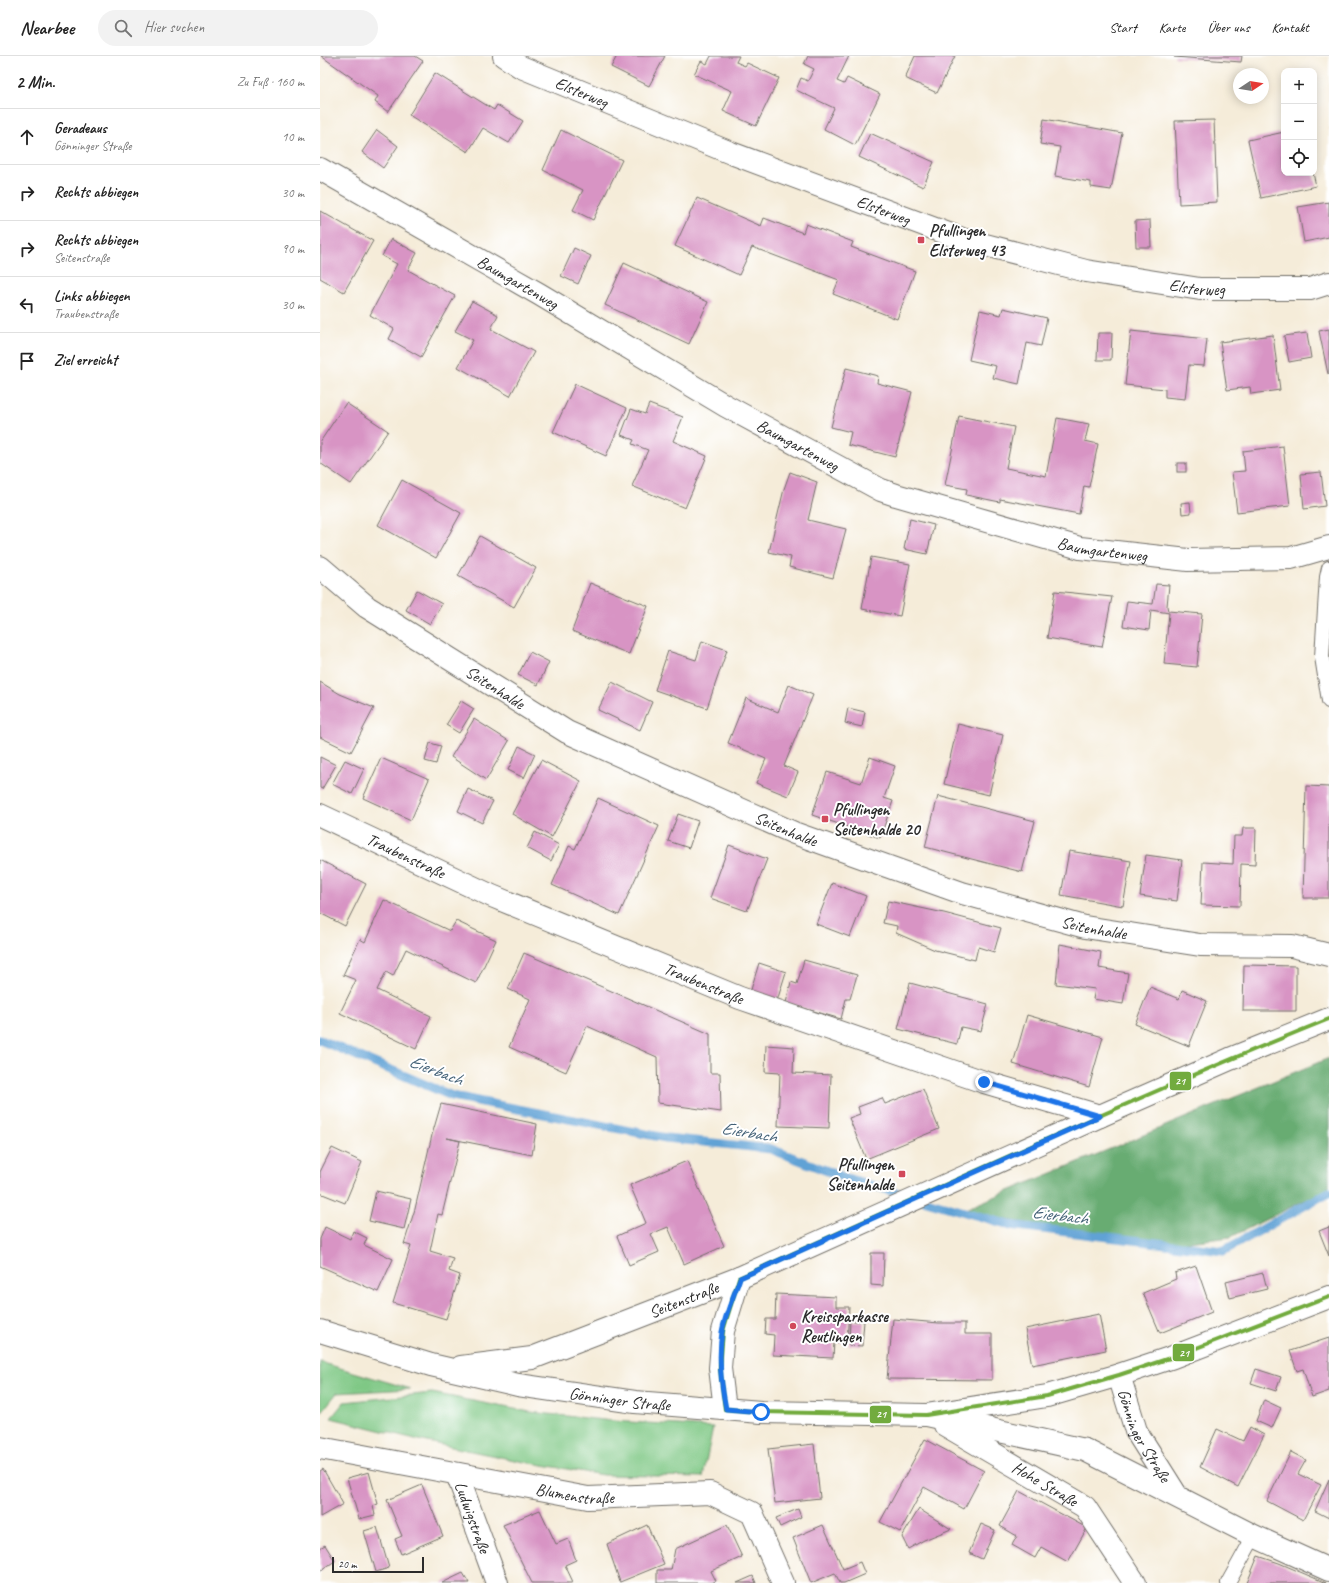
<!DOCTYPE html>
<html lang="de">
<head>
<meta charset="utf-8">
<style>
	body { margin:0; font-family:Caveat,sans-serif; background:#f2f2f2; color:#222 }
	.controls { position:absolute; right:12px; top:12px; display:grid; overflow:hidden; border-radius:8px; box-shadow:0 2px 10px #0003 }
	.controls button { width:36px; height:36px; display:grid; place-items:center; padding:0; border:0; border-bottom:1px solid #e0e0e0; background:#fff; color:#222; font:20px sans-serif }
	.compass { position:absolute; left:913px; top:12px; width:36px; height:36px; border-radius:50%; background:#fff; box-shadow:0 2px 10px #0003; rotate:78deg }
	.scale { position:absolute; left:12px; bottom:10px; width:92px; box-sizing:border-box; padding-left:4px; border:2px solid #2b2b2b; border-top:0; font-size:11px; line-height:14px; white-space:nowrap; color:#2b2b2b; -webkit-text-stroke:3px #fff; paint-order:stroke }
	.stop { position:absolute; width:12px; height:12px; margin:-9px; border:3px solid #1a73e8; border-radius:50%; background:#fff }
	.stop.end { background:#1a73e8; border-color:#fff; box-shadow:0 1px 4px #0008 }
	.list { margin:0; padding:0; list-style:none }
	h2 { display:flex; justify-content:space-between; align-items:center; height:52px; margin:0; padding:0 16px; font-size:17px }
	h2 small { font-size:13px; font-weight:400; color:#767676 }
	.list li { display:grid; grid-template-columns:26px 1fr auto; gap:12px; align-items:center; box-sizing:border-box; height:56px; padding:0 16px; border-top:1px solid #e0e0e0 }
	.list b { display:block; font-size:15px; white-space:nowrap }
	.list p { margin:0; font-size:13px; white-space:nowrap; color:#767676 }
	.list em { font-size:13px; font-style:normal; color:#767676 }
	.icon { flex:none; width:22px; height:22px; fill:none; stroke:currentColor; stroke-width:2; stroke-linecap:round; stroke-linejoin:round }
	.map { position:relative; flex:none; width:1009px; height:1527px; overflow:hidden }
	header { display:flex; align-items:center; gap:24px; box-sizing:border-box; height:56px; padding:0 20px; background:#fff; border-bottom:1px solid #e0e0e0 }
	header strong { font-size:19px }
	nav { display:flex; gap:22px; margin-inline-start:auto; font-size:14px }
	.search { width:280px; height:36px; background:#f2f2f2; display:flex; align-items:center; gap:10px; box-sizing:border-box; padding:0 14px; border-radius:22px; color:#767676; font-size:15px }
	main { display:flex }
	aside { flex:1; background:#fff }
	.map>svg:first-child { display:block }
	.green { fill:#7fc885; stroke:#557a58 }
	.forest { fill:#67ac72; stroke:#496c4e }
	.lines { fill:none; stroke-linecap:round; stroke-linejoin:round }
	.stream { stroke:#61a2d5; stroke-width:9 }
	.building { fill:#d894c4 }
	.lane-casing { stroke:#726f68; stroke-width:16 }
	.street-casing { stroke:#726f68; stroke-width:24 }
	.secondary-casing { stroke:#726f68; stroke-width:24 }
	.lane { stroke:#fff; stroke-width:14 }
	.street { stroke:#fff; stroke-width:22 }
	.secondary { stroke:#fff; stroke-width:22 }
	.bus-1-casing { stroke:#fff; stroke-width:7 }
	.bus-1 { stroke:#72ab3e; stroke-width:4 }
	.route { stroke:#1a73e8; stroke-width:5 }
	.poi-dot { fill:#d1495b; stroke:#fff; stroke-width:1.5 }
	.labels { text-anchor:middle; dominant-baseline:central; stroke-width:4; stroke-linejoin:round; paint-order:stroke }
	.street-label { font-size:17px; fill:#2b2b2b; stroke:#fff }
	.poi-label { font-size:17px; font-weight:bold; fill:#2b2b2b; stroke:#fff; text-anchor:start }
	.water-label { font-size:18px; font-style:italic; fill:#436177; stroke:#fff }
	.line-badge { stroke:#fff; stroke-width:1.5 }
	.badge-label { font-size:11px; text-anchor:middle; font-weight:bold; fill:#fff }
</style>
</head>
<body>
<header>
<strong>Nearbee</strong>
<div class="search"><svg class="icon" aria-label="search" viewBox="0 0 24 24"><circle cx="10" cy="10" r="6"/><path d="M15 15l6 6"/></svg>Hier suchen</div>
<nav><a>Start</a><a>Karte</a><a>Über uns</a><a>Kontakt</a></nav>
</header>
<main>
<aside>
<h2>2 Min.<small>Zu Fuß · 160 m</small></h2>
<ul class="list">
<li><svg class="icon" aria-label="ahead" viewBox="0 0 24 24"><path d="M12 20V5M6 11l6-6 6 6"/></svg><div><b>Geradeaus</b><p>Gönninger Straße</p></div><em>10 m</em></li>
<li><svg class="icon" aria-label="right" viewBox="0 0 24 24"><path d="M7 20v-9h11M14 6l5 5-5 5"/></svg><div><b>Rechts abbiegen</b></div><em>30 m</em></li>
<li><svg class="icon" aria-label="right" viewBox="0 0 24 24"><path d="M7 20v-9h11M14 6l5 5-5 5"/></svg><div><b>Rechts abbiegen</b><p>Seitenstraße</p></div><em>90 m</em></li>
<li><svg class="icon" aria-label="left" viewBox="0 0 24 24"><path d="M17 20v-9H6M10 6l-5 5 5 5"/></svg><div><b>Links abbiegen</b><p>Traubenstraße</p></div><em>30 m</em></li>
<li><svg class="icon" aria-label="arrive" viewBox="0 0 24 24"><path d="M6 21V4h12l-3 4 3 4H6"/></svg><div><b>Ziel erreicht</b></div></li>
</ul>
</aside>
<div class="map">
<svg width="1009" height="1527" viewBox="0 0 1009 1527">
	<rect width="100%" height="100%" fill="#fff"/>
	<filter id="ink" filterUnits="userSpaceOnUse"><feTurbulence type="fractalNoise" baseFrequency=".025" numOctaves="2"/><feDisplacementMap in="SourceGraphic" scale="8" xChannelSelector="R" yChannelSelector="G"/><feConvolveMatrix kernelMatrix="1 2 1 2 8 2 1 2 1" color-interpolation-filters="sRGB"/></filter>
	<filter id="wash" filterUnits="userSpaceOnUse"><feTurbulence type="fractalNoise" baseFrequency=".012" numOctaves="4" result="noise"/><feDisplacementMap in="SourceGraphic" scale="16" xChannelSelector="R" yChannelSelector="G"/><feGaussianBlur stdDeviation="0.9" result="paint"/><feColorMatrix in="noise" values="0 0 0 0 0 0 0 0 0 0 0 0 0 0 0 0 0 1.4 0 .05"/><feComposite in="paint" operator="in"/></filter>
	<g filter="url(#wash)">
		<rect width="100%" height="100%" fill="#f5ecd9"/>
		<g class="green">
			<path d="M0,1306L91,1333L17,1337L0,1358Z"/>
			<path d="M112,1337L210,1356L293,1365L393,1371L383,1421L283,1419L204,1406L103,1385L11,1362L24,1346Z"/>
		</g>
		<path class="forest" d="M1009,1002V1135L981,1146L911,1181L842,1189L638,1156Z"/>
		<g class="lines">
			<path class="stream" d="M0,984L132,1040L346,1082L451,1093L523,1121L690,1169L903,1195L1009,1136"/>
		</g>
		<g id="blocks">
			<g class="building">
				<path d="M1,0H95L103,5L68,56L55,46L58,40Z"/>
				<path d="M297,0H345L329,30L291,11Z"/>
				<path d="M391,0H419L416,6L425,10L427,7L459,22L436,70L403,55L412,35L374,18L381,5L387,8Z"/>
				<path d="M488,0H529L517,25L524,28L527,22L560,38L535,89L504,73L514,52L476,34L481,22L488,25L494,13L484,8Z"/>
				<path d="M595,0H635L617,37L585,22Z"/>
				<path d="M855,0H922L921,6L854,1Z"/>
				<path d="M115,17L174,54L177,49L203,65L189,87L163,72L148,96L89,59Z"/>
				<path d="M724,63L802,77L791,134L771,131V126L735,120L740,91L720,88Z"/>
				<path d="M894,64L897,146L859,148L855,65Z"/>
				<path d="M57,74L78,90L63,112L42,96Z"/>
				<path d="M241,74L302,104L273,164L253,154L263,134L223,114Z"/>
				<path d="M964,76V117H993L996,130L941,142L928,84Z"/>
				<path d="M550,77L614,106L603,131L539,101Z"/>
				<path d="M377,142L441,170L444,162L483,177L486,168L533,186L531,191L595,215L577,263L513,238L519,224L432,191L419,219L355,190Z"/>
				<path d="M1009,146V181L984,186L978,151Z"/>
				<path d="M0,155L53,185L24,236L0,222Z"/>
				<path d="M830,164L831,191H816L815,165Z"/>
				<path d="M71,183L97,197L88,214L135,240L101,301L69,283L74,273L50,259L77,208L62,200Z"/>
				<path d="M254,192L271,200L258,228L241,220Z"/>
				<path d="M304,207L388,246L369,288L285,249Z"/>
				<path d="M152,245L178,259L171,273L214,296L190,340L138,311L153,284L135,275Z"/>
				<path d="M683,252L727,262L721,290L707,287L699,328L673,322L676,310L649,304L660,254L681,259Z"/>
				<path d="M1009,273V317L1008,318L999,275Z"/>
				<path d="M811,275L887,283L884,310L869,309L865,343L845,341V333L805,329Z"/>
				<path d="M778,277H792L791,304H777Z"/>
				<path d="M987,277L991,302L969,306L964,280Z"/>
				<path d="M953,279L960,334L931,338L930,331L907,334L900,286Z"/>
				<path d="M526,312L558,320L557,327L592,336L575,401L528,389L531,376L511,371Z"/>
				<path d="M255,328L307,352L286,400L233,376Z"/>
				<path d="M26,347L68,375L31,428L0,407V386Z"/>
				<path d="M329,348L363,361L353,385L387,400L365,452L312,430L328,394L312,388L314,384L301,379L311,353L325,358Z"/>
				<path d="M639,360L694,371L686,412L726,420L737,362L769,368L765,385L778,388L769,431L764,430L759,458L680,443V446L646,439L647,433L625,429Z"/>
				<path d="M963,390L970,450L917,456L912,416L925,415L923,395Z"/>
				<rect x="857" y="407" width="9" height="9"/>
				<path d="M470,416L497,426L488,464L526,473L513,522L469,511L471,501L449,496L464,433Z"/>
				<path d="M1001,416L1005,450L984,453L981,418Z"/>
				<path d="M82,424L141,457L116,502L58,469Z"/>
				<path d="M870,446L871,457L862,458L861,447Z"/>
				<path d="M590,463L614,469L607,498L584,493Z"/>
				<path d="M160,480L216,512L194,551L138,520Z"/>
				<path d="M551,501L590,508L580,560L542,553Z"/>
				<path d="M270,527L328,550L309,598L252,575Z"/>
				<path d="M836,528L849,529L847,550L848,555L882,558L877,611L844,608L849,557L831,554L829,574L803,570L807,545L833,548Z"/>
				<path d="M97,534L122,548L110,568L86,554Z"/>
				<path d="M735,535L792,541L782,591L727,582Z"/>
				<path d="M382,585L407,594L387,652L335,634L348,595L376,604Z"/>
				<path d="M210,596L229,606L218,629L198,619Z"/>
				<path d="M0,626L20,638L54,652L31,696L0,681Z"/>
				<path d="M292,626L332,646L320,674L278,654Z"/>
				<path d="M469,629L493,639L464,710L478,716L468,740L436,727L446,703L408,687L426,642L458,656Z"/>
				<path d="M141,645L154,653L139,677L126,669Z"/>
				<path d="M528,652L545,656L542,671L525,667Z"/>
				<path d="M154,663L189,685L166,724L131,701Z"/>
				<path d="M638,668L683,679L669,739L624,728Z"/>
				<path d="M110,687L121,690L116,708L105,705Z"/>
				<path d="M199,690L215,698L204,722L188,714Z"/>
				<path d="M0,701L16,709L2,733L0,732Z"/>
				<path d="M550,701L575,710L564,742L573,745L560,782L492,759L507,716L541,727Z"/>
				<path d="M61,702L109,723L91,764L43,742Z"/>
				<path d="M25,704L44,713L32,738L12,728Z"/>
				<path d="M221,704L261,725L232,781L192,758Z"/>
				<path d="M986,730L1009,731V842H983Z"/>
				<path d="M148,733L173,745L162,767L138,755Z"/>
				<path d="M618,740L715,765L702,816L605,791Z"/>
				<path d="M278,742L339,770L299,859L232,829L249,790L255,793Z"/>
				<path d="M358,758L378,765L369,792L348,785Z"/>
				<path d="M923,772H936L935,809L921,808L920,850L881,849L883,806L913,808L914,780H922Z"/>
				<path d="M215,776L239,789L231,805L207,792Z"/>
				<path d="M409,789L447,803L427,855L390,842Z"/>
				<path d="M749,795L811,805L803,850L741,839Z"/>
				<path d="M826,799L862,804L857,845L820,840Z"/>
				<path d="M0,804L46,828L25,870L0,857Z"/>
				<path d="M512,827L546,840L530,881L496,868Z"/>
				<path d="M64,844L130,875L136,865L176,884L156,927L86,893L73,920L66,916L57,934L111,960L96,993L20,957L36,924L23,919L40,883L45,886Z"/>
				<path d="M568,845L624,857L681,872L674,896L658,891L655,904L615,894L576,877L577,870L563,867Z"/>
				<path d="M740,888L781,896L779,912L808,917L803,948L773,943L775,933L736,928Z"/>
				<path d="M204,897L390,978V1017H400L401,1056L338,1047L337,1001L267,970L246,1016L189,991L210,943L188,933Z"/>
				<path d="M484,904L537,919L530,943H526L521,963L466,947L471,926L477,928Z"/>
				<path d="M439,907L466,916L457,945L430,937Z"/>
				<path d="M924,909L976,910V955H923Z"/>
				<path d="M590,927L668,948L661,975L641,971L637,988L578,973Z"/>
				<path d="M830,931L859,943L862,934L887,945L869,990L815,968Z"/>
				<path d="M707,959L783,981L769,1031L693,1008Z"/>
				<path d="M446,989L474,991L473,1017L511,1019L509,1072L458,1070L460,1017L445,1016Z"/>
				<path d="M603,1033L619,1073L546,1103L529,1062L540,1058L538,1051L562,1042L565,1048Z"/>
				<path d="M121,1048L217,1068L212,1099L127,1082L140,1085L122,1159L118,1158L110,1195L133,1202L129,1215L140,1219L126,1263L73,1247L91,1190L84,1188L95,1153L112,1079Z"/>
				<path d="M12,1092L42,1106L25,1147L0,1137V1116Z"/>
				<path d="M367,1105L404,1190L364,1208L348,1171L331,1178L339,1196L309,1209L297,1180L326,1167L310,1129Z"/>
				<path d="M56,1135L91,1143L84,1173L49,1165Z"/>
				<path d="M5,1171L30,1183L33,1175L47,1182L44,1189L73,1203L58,1236L0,1210V1183Z"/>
				<path d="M1009,1171V1200L999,1175Z"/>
				<path d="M551,1197H564L563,1230L551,1229Z"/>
				<path d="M876,1210L892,1256L840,1277L823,1237L856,1223L855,1217Z"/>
				<path d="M943,1217L947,1233L910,1242L906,1226Z"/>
				<path d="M456,1238L516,1241V1251H529L527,1287L514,1286L513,1302L453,1299L454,1279L445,1278L446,1263H455Z"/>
				<path d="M779,1258L786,1294L712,1309L705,1273Z"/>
				<path d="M573,1263L619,1267H645V1278H672V1324L567,1323Z"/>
				<path d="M530,1265H544L542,1290L529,1289Z"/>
				<path d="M1009,1282V1335L992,1341L983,1313L977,1315L970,1295Z"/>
				<path d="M936,1313L961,1321L956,1335L931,1327Z"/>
				<path d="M944,1344L961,1352L952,1372L936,1365Z"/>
				<path d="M930,1371L944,1379L918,1431L880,1411L897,1373L923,1385Z"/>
				<path d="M605,1383L664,1415L644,1453L604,1431L580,1476L560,1466Z"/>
				<path d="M494,1388L500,1442L455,1447L448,1393Z"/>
				<path d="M971,1396L986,1404L978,1418L1001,1429L983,1464L947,1445Z"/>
				<path d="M3,1413L23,1448L0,1461V1415Z"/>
				<path d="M49,1416L58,1448L53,1450L55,1459L39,1463L27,1422Z"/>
				<path d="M1009,1423V1462L995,1455Z"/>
				<path d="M102,1429L123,1480L81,1498L75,1483L82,1480L67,1444Z"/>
				<path d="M699,1435L767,1472L748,1506L721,1491L715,1502L692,1489L697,1480L680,1470Z"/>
				<path d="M478,1453L481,1461L460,1471L456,1462Z"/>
				<path d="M599,1453L631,1473L604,1484L588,1493L582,1481Z"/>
				<path d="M220,1454L236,1488L248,1483L256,1504L245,1509L253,1526L251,1527H212L183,1469Z"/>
				<path d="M661,1468L675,1474L662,1503L649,1497Z"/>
				<path d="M327,1469L344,1508L300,1526L287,1488Z"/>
				<path d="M407,1469L422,1501L391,1515L396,1525L391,1527H337V1514H351L355,1493Z"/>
				<path d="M503,1469L523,1513L540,1506L545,1518L524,1527H520L515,1517L491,1527L473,1482Z"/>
				<path d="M57,1471L69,1512L56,1516L44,1475Z"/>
				<path d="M5,1489L15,1505L0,1515V1492Z"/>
				<path d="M938,1500L959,1507L1006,1527H927Z"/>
				<path d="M143,1517L149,1527H122Z"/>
				<path d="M433,1520L436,1527H417Z"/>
			</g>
		</g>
	</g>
	<g filter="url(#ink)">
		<use href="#blocks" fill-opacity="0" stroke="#726f68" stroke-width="1"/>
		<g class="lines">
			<g class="lane-casing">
				<g id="lane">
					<path d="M1009,512L1007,521L1002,601L1009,645"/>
					<path d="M908,1527L934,1480"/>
				</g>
			</g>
			<g class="street-casing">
				<g id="street">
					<path id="s1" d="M184,0L201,11L411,97L642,183L766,215L880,233H990L1009,227"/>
					<path id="s2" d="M0,113L219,238L406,350L561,434L576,439L760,492L868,504L971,502L1009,491"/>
					<path id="s3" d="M0,511L47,551L247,676L474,777L642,837L765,871L880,889L972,890L1009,899"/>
					<path id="s4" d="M0,759L172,840L420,942L664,1026L780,1060"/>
					<path id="s5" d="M799,1319L816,1375L857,1440"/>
					<path d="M607,1359L765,1394L934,1480L1009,1514"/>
					<path id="s6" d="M625,1369L765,1451L815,1527"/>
					<path id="s7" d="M0,1392L268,1442L390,1437L432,1457L463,1527"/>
					<path id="s8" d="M137,1418L177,1527"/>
				</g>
			</g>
			<g class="secondary-casing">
				<g id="secondary">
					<path id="s9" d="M0,1275L111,1309L198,1329L315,1346L441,1356L606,1359L727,1340L799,1319L853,1301L1009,1241"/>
					<path id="s10" d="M141,1311L212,1302L419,1222L780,1060L910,1003L1009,963"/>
					<path d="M405,1353L400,1312L403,1275L419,1222"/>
				</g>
			</g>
			<use href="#lane" class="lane"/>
			<use href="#street" class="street"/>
			<use href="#secondary" class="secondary"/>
			<g class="bus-1-casing">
				<g id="bus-1">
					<path d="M419,1222C615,1134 810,1043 1009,963"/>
					<path d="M405,1353L441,1356L606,1359L727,1340L799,1319L853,1301L1009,1241"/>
					<path d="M405,1353L400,1312L403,1275L419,1222"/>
				</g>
			</g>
			<use href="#bus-1" class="bus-1"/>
		</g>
	</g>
	<g class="lines" filter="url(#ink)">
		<path class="route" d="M441,1356L406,1353C401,1328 398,1301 402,1276C405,1258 414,1240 420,1222L780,1060L664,1026"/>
	</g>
	<g class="poi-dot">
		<rect x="597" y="180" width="8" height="8" rx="2"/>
		<rect x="501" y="759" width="8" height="8" rx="2"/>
		<rect x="578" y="1114" width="8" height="8" rx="2"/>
		<circle cx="473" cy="1270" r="4"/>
	</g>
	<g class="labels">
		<g class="street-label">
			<text stroke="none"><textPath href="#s1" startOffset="86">Elsterweg</textPath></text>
			<text stroke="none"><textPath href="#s1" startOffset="410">Elsterweg</textPath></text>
			<text stroke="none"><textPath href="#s2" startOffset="228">Baumgartenweg</textPath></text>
			<text stroke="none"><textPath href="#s1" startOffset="734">Elsterweg</textPath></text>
			<text stroke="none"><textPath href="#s2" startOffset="552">Baumgartenweg</textPath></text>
			<text stroke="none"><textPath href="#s2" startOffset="876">Baumgartenweg</textPath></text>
			<text stroke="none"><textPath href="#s3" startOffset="213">Seitenhalde</textPath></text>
			<text stroke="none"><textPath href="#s3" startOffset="537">Seitenhalde</textPath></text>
			<text stroke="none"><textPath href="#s4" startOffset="95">Traubenstraße</textPath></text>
			<text stroke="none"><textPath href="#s3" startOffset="861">Seitenhalde</textPath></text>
			<text stroke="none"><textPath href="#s4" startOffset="419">Traubenstraße</textPath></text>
			<text stroke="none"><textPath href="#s10" startOffset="234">Seitenstraße</textPath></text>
			<text stroke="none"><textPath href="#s9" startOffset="308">Gönninger Straße</textPath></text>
			<text stroke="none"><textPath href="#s5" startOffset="66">Gönninger Straße</textPath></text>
			<text stroke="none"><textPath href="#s6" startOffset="116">Hohe Straße</textPath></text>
			<text stroke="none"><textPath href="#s7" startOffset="259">Blumenstraße</textPath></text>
			<text stroke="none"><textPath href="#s8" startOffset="46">Ludwigstraße</textPath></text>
		</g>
		<g class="poi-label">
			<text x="609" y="174">Pfullingen<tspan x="609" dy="20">Elsterweg 43</tspan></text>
			<text x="513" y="753">Pfullingen<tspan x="513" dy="20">Seitenhalde 20</tspan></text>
			<text x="574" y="1108" text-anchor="end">Pfullingen<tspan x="574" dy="20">Seitenhalde</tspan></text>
			<text x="481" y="1260">Kreissparkasse<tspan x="481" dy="20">Reutlingen</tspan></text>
		</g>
		<g class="water-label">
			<text transform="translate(116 1014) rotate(21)">Eierbach</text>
			<text transform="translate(429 1076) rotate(9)">Eierbach</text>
			<text transform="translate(740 1159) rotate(7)">Eierbach</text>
		</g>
	</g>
	<g class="line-badge">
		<rect x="849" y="1015" width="23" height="20" rx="4" fill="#72ab3e"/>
		<rect x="852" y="1287" width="23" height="19" rx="4" fill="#72ab3e"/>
		<rect x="549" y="1349" width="23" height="19" rx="4" fill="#72ab3e"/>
	</g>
	<g class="badge-label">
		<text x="860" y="1029">21</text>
		<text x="864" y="1301">21</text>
		<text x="561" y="1362">21</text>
	</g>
</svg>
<div class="controls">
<button>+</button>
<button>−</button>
<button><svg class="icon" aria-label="locate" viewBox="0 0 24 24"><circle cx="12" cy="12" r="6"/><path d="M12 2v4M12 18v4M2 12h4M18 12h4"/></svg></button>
</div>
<svg class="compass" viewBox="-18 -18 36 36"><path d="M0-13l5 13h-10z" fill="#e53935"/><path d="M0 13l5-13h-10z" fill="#767676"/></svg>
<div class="scale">20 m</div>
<div class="stop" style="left:441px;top:1356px"></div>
<div class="stop end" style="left:664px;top:1026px"></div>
</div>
</main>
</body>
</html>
